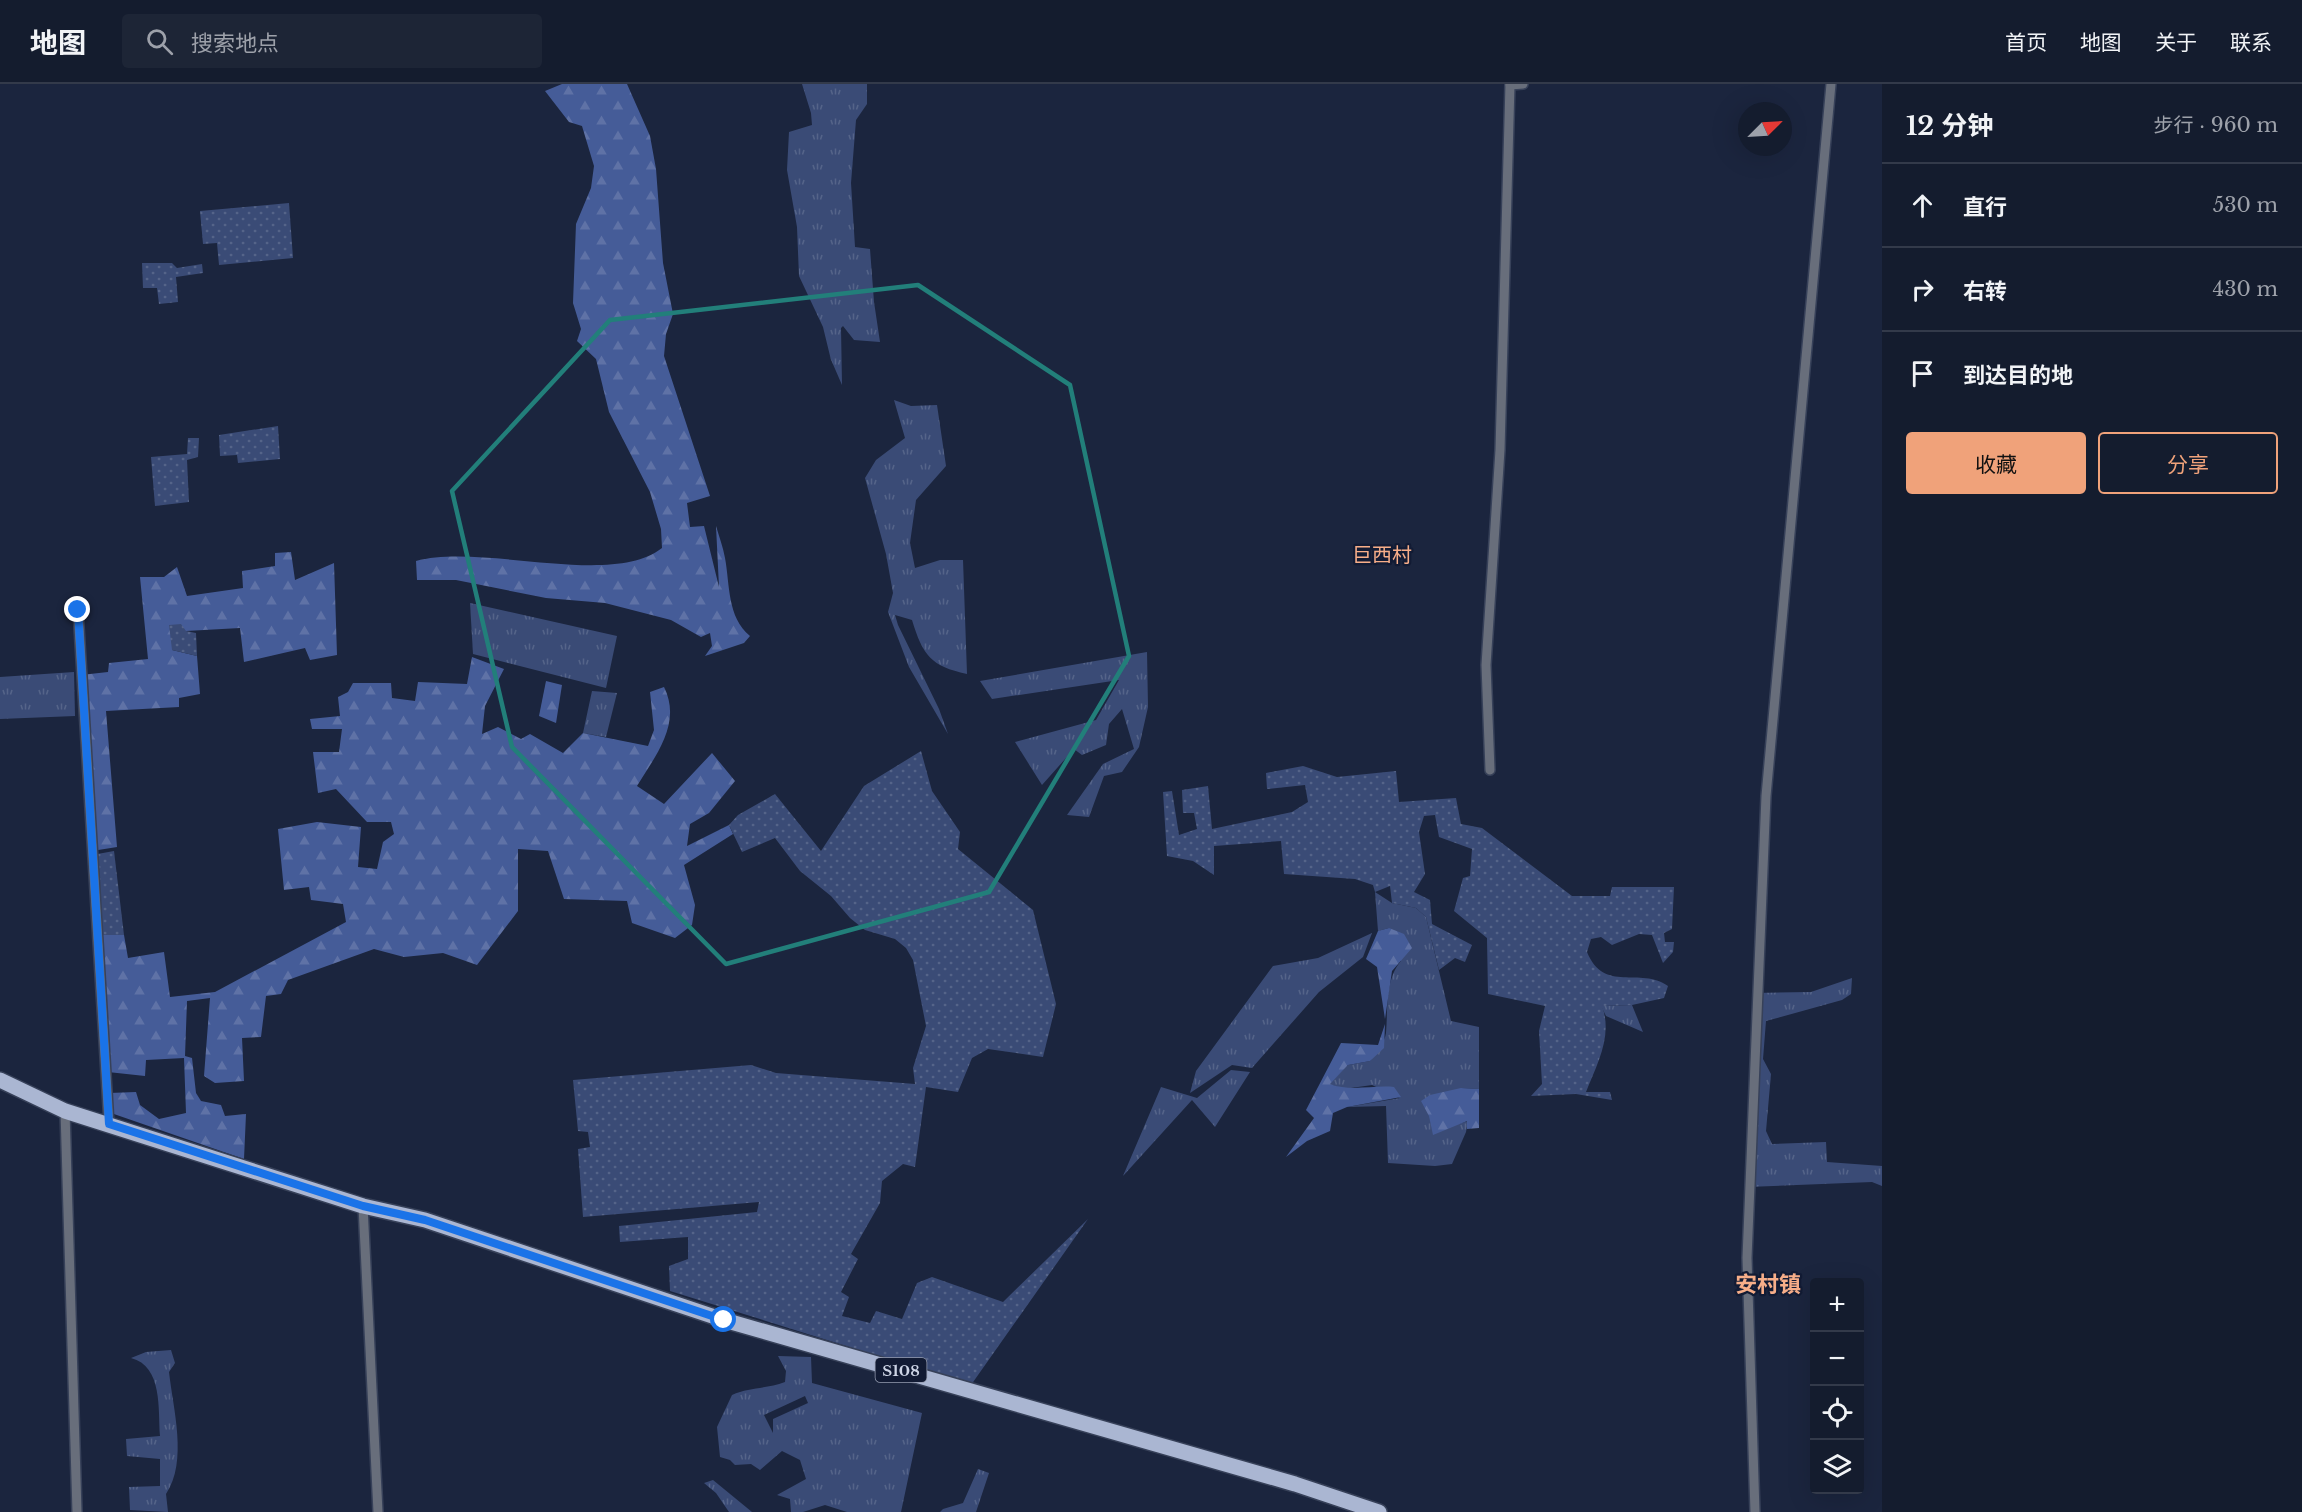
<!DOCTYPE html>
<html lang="zh">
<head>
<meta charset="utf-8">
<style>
	body { margin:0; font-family:"Libre Baskerville","Noto Sans SC",serif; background:#1d2536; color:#f1f3f6 }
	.controls { position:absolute; right:18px; bottom:18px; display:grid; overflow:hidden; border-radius:6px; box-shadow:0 6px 24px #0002 }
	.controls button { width:54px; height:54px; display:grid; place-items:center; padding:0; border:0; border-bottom:2px solid #333a4a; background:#141c2e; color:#f1f3f6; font:30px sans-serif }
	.compass { position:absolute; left:1738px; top:18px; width:54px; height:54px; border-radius:50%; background:#141c2e; box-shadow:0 6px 24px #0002; rotate:66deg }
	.stop { position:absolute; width:18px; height:18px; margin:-14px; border:4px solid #1a73e8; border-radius:50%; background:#fff }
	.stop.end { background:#1a73e8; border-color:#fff; box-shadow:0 2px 6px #0008 }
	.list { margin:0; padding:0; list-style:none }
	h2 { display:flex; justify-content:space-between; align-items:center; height:78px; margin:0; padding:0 24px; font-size:26px }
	h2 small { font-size:20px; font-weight:400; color:#9da1aa }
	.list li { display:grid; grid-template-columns:39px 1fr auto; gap:18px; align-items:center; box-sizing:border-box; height:84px; padding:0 24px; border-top:2px solid #333a4a }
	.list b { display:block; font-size:22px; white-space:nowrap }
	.list em { font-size:20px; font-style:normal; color:#9da1aa }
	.actions { display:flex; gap:12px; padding:18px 24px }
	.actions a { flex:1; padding:14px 0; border:2px solid #f0a27a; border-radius:6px; text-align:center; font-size:21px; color:#f0a27a }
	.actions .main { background:#f0a27a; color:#111 }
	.icon { flex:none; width:33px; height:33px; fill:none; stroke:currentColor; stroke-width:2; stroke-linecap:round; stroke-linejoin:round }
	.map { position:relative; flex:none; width:1882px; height:1428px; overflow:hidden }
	header { display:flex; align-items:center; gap:36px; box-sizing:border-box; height:84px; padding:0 30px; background:#141c2e; border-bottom:2px solid #333a4a }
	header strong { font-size:28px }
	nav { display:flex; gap:33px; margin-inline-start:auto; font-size:21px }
	.search { width:420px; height:54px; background:#1d2536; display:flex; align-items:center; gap:15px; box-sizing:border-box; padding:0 21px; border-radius:6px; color:#9da1aa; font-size:22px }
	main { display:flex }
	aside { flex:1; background:#141c2e }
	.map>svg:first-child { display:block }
	.grass { fill:url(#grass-tufts); fill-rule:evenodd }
	.forest { fill:url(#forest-firs) }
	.garden { fill:url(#garden-dots) }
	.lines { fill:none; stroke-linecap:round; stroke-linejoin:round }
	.street-casing { stroke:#374159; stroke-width:12 }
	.primary-casing { stroke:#374159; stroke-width:18 }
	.street { stroke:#686e7b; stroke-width:9 }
	.primary { stroke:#aab6d2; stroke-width:15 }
	.route { stroke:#1a73e8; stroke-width:8 }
	.marked { fill:none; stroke:#227f7a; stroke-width:4.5; stroke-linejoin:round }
	.labels { text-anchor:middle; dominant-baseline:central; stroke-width:4.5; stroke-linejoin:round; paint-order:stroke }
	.shield { fill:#121b34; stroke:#959cb0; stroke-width:1.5 }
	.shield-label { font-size:15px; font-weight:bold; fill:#cdd4e5 }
	.quarter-label { font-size:20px; fill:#f7ae89; stroke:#121b34 }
	.district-label { font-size:22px; font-weight:bold; fill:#f7ae89; stroke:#121b34 }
</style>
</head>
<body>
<header>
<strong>地图</strong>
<div class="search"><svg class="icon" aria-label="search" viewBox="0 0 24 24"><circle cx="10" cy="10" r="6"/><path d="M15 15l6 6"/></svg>搜索地点</div>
<nav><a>首页</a><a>地图</a><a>关于</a><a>联系</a></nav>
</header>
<main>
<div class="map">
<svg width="1882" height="1428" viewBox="0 0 1882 1428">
	<defs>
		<pattern id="grass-tufts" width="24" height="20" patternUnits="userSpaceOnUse" patternTransform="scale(1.5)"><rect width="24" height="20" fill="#3a4b76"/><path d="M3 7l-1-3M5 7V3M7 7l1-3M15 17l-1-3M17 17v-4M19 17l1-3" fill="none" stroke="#556489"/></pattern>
		<pattern id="forest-firs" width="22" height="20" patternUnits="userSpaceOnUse" patternTransform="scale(1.5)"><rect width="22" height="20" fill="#455c98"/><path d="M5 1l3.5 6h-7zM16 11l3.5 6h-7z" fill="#5f72a6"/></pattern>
		<pattern id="garden-dots" width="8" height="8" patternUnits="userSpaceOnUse" patternTransform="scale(1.5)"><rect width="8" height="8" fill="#3a4b76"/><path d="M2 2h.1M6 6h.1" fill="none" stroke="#556489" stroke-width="1.8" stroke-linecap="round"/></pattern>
	</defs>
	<rect width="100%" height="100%" fill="#1b253e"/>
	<g class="grass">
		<path d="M802,0H867V20L856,36L851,99L855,163L870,165L874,218L880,258L854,256L843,242L841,244L842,301L829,271L831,276L823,243L799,192L797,143L787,86L789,48L812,41L811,29Z"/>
		<path d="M894,316L911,322L937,321L946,382L916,416L910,459L915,484L940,476H963L967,590C931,582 923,572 912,536L895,531L898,541L939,625L948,650L909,583L888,528L893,509L886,470L865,394L876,376L905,354Z"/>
		<path d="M470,519L617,552L606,604L473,570Z"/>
		<path d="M1147,568L1148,623L1139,663L1122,688L1104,692L1089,733L1067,731L1103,680L1134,665L1122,625L1109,640L1106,661L1082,671L1074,665L1042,701L1015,658L1096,636L1119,596L992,615L980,597Z"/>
		<path d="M74,588L75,632L0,635V593Z"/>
		<path d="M592,607L617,609L606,653L583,649Z"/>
		<path d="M1375,808L1392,819L1416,824L1426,833L1451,937L1479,943V1005L1461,1004L1458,1040L1468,1037L1466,1048L1452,1080L1435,1082L1388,1079L1386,1022L1347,1023L1400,1014L1372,1001L1344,1005L1329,1000L1348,981L1370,977C1375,970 1385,958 1386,949C1388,926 1385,895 1401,877L1389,844L1378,847Z"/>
		<path d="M1372,849L1363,873L1319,908L1252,984L1232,981L1190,1009L1196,987L1273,882L1318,874Z"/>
		<path d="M1852,894L1851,910L1842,916L1766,937L1763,975L1771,990L1766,1047L1772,1060L1826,1058L1827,1078L1882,1082V1102L1872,1098L1747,1103L1754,909L1811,908Z"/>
		<path d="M1632,921L1643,948L1606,932L1601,922Z"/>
		<path d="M1231,986L1250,988L1215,1043L1192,1016L1123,1092L1161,1003L1197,1014Z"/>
		<path d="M171,1266L175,1279L169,1288C173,1325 188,1377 166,1410L168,1428L130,1426L129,1403L160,1402V1375L127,1372L126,1355L160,1352C158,1326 163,1282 131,1274L146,1268Z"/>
		<path d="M778,1272L811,1273L812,1299L922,1329L901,1428H847L825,1421L803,1428H791L790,1415L777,1411L806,1395L800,1376L782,1367L760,1386L751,1380L735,1381L730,1376L720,1373L717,1343L732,1311C750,1303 767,1305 785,1298L786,1287ZM805,1312L808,1319L773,1335V1349L764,1331Z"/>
		<path d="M978,1385L989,1389L976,1428H940L943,1425L963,1419Z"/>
		<path d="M713,1396L752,1428H729L716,1409L704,1399Z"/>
	</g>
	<g class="forest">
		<path d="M562,0H627L650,52L656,85L663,179L673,230L666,250L664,272L710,412L687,419L690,443L704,442L719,503L716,442C719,452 723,463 725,474C730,501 727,533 750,552L744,559L705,572L712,562L710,549L701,553L671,536L605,519L546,514L456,496H417L416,477C482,459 612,504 662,464L661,445L650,408L609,328L596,275L577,257L581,245L573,219L576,140L591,104L594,82L582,42L569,38L545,7Z"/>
		<path d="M291,468L295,496L334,479L337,571L310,576L305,564L244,578L240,544L186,547L172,566L197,572L200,610L179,614V623L106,627L117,763L92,767L81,591L108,588L109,579L148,575L140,493H164L177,483L187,512L243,504L242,487L275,482V469Z"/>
		<path d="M472,573L504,585L485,622L482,650L498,643L521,655L530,650L563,669L583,649L648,662L654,646L650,608L664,603C682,639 656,671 637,702L664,720L712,669L735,697L709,729L690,740L687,762L729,741L733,750L684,781L695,821L692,841L675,854L632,839L627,817L564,815L548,767L518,765V827L477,881L443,869L404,873L374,865L288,896L281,910L266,912L261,953L242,954L244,997L215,999L204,992L210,914L187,917L185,972L192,974L196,1009L201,1017L221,1021L225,1032L246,1030L244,1075L111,1029L109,1009L136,1008L140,1021L159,1035L186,1029L184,974L146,976L145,992L108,988L100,851H124L128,874L164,868L170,913L215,908L346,838L343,820L311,816L309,803L284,806L278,745L317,738L361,743L358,783L377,785L383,758L394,750L391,738H367L336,705L318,709L313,668H339L342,645H312L310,635L340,632L338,613L348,608L353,599H391L392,614L415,617L418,598L467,600Z"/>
		<path d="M546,597L562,601L556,639L539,632Z"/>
		<path d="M1389,844L1404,850L1412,864L1392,887L1385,935L1377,883L1366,875L1378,847Z"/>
		<path d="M1385,940L1384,964L1370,977L1348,981L1330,1000C1350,1008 1373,1001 1394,1003L1401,1013L1347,1023L1333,1029L1330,1047L1307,1057L1286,1073L1314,1034L1306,1026L1341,959L1378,961Z"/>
		<path d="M1461,1004L1479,1005V1044L1467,1045V1037L1433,1051L1429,1032L1421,1017L1430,1011Z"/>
	</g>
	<g class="garden">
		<path d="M289,119L293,174L219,181L217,159L203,160L200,127Z"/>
		<path d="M142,179H172L177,184L202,180L203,189L176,193L178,218L159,220L157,204H143Z"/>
		<path d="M278,342L280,375L238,379L237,371L220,372L219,351Z"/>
		<path d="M188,354H199L198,373L187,376L189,418L155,422L151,373L187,370Z"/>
		<path d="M181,540L186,547L196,549L197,572L172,566L169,541Z"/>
		<path d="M921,667L932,707L960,748L958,765L1033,826L1056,920L1043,973L988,965L972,974L958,1008L926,1003L915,1083L903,1080L882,1097L880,1119L851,1170L858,1175L841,1208L849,1213L842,1232L870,1239L876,1227L902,1235L917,1199L932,1193L1003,1218L1088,1135L971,1301L670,1207L669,1182L688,1175V1153L620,1158L619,1142L757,1128L759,1118L583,1133L578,1065L590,1063L588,1048L578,1047L573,996L751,981L776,989L915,1000L913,984L926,942L913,876L906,864L895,855L865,846L850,834L831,812L800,787L775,754L742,768L729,741L738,731L775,710L821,767L864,702Z"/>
		<path d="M1303,682L1337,693L1396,687L1399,718L1456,714L1461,740L1482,744L1572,812H1610L1612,803H1674L1672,845L1664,849L1665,858H1674L1673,868L1663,879L1652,851L1639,850L1612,861L1601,853L1591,855L1587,868C1604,910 1640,882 1668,902L1664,914L1632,921L1602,922C1613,952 1597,980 1586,1008H1610L1612,1016L1576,1010L1531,1012L1542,1000L1539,947L1545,922L1488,910L1487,854L1454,827L1463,794L1470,792L1472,765L1439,753L1435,731L1424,732L1419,748L1425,790L1414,808L1430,816L1432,840L1472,861L1465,878L1455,874L1439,886L1426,833L1416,824L1392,819L1390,802L1375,808L1373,801L1355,795L1284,790L1281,757L1214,762V791L1193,777L1167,772L1163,708L1172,707L1179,751L1197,745L1194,729H1183L1182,706L1208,702L1212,745L1292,728L1308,718L1305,701L1267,705L1266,689Z"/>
		<path d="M114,767L124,851H100L92,771Z"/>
	</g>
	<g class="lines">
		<g class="street-casing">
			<g id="street">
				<path d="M1510,1L1523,0"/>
				<path d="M78,526L109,1040"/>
				<path d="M1490,686L1486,581L1500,366L1510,0"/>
				<path d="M65,1027L77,1428"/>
				<path d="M363,1122L378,1428"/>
				<path d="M1755,1428L1747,1174L1766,712L1831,0"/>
			</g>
		</g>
		<g class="primary-casing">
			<path id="primary" d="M0,996L65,1027L363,1122L425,1136L724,1236L1295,1400L1379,1428"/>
		</g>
		<use href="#street" class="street"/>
		<use href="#primary" class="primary"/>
	</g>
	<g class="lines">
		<path class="route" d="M78,526L109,1040L363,1122L425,1136L724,1236"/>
	</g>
	<path class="marked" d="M918,201L1070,301L1129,572L989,808L726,880L512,663L452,407L610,236Z"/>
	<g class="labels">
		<rect class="shield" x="875.5" y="1274" width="51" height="24" rx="4.5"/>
		<g class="shield-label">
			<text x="901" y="1286">S108</text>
		</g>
		<g class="quarter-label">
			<text x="1382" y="471">巨西村</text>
		</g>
		<g class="district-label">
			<text x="1768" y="1200">安村镇</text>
		</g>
	</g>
</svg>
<div class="controls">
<button>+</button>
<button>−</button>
<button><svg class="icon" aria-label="locate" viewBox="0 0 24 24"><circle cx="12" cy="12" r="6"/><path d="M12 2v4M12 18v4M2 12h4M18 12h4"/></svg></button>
<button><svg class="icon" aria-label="layers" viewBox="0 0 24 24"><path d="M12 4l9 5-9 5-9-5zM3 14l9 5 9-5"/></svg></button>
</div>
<svg class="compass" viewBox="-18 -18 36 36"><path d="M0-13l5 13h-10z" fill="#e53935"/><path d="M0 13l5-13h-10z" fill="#9da1aa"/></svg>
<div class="stop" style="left:724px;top:1236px"></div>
<div class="stop end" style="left:78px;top:526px"></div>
</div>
<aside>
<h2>12 分钟<small>步行 · 960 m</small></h2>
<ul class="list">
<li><svg class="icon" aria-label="ahead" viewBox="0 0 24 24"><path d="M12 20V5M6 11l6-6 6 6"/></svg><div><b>直行</b></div><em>530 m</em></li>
<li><svg class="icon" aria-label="right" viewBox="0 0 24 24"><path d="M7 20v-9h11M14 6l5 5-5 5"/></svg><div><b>右转</b></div><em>430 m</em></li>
<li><svg class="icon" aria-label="arrive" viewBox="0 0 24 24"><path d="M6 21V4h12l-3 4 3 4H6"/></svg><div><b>到达目的地</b></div></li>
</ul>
<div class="actions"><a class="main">收藏</a><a>分享</a></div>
</aside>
</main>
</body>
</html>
